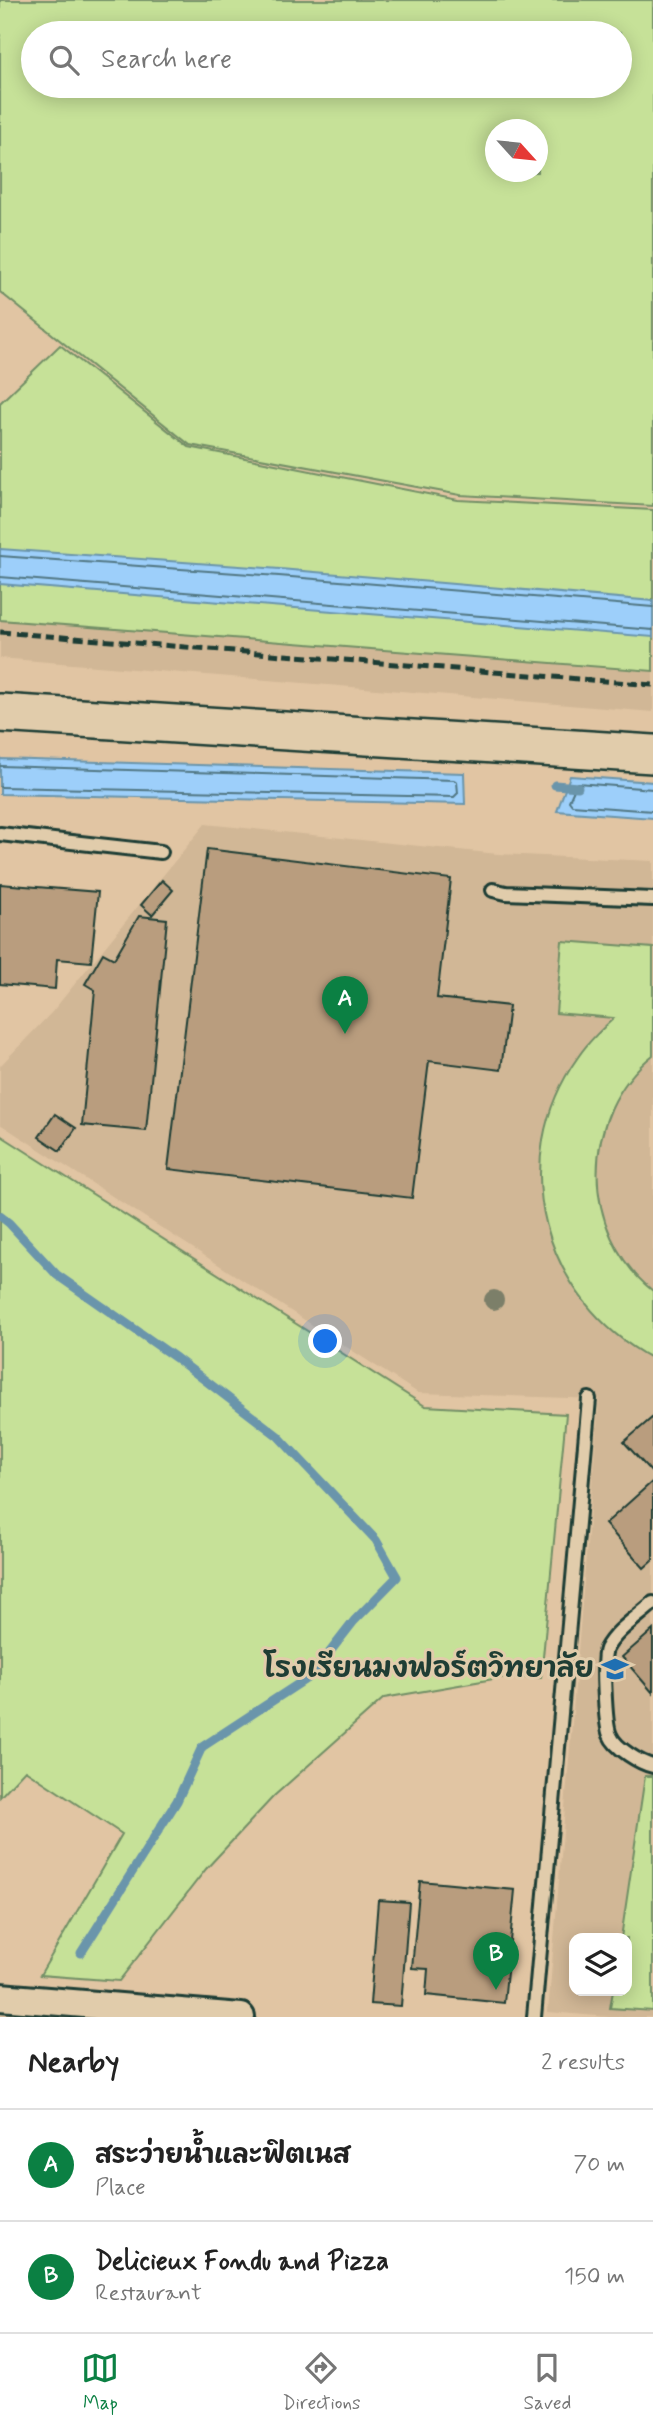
<!DOCTYPE html>
<html lang="en">
<head>
<meta charset="utf-8">
<style>
	body { margin:0; font-family:Mynerve,"Playpen Sans Thai",sans-serif; background:#f6f6f6; color:#222 }
	.controls { position:absolute; right:21px; bottom:21px; display:grid; overflow:hidden; border-radius:14px; box-shadow:0 4px 18px #0003 }
	.controls button { width:63px; height:63px; display:grid; place-items:center; padding:0; border:0; border-bottom:2px solid #e0e0e0; background:#fff; color:#222; font:35px sans-serif }
	.compass { position:absolute; left:485px; top:119px; width:63px; height:63px; border-radius:50%; background:#fff; box-shadow:0 4px 18px #0003; rotate:117deg }
	.you { position:absolute; left:326px; top:1342px; width:24px; height:24px; margin:-18px; border:5px solid #fff; border-radius:50%; background:#1a73e8; box-shadow:0 0 0 10px #1a73e833 }
	.badge { display:grid; place-items:center; width:46px; height:46px; border-radius:50%; background:#0b8043; color:#fff; font-size:23px; font-weight:700 }
	.pin { position:absolute; translate:-50% -58px; filter:drop-shadow(0 2px 4px #0008) }
	.pin::after { content:''; position:absolute; top:37px; width:24px; height:21px; background:inherit; clip-path:polygon(0 0,100% 0,50% 100%) }
	.list { margin:0; padding:0; list-style:none }
	h2 { display:flex; justify-content:space-between; align-items:center; height:91px; margin:0; padding:0 28px; font-size:30px }
	h2 small { font-size:23px; font-weight:400; color:#767676 }
	.list li { display:grid; grid-template-columns:46px 1fr auto; gap:21px; align-items:center; box-sizing:border-box; height:112px; padding:0 28px; border-top:2px solid #e0e0e0 }
	.list b { display:block; font-size:26px; white-space:nowrap }
	.list p { margin:0; font-size:23px; white-space:nowrap; color:#767676 }
	.list em { font-size:23px; font-style:normal; color:#767676 }
	.icon { flex:none; width:38px; height:38px; fill:none; stroke:currentColor; stroke-width:2; stroke-linecap:round; stroke-linejoin:round }
	.map { position:relative; flex:none; width:653px; height:2017px; overflow:hidden }
	.search { position:absolute; background:#fff; box-shadow:0 4px 18px #0003; left:21px; right:21px; top:21px; height:77px; display:flex; align-items:center; gap:18px; box-sizing:border-box; padding:0 24px; border-radius:38px; color:#767676; font-size:26px }
	.sheet { height:315px; background:#fff }
	nav { display:flex; justify-content:space-around; align-items:center; box-sizing:border-box; height:98px; border-top:2px solid #e0e0e0; background:#fff; font-size:19px; color:#767676 }
	nav a { display:grid; justify-items:center; gap:4px }
	nav .on { color:#0b8043 }
	.map>svg:first-child { display:block }
	.built { fill:#d1b796; fill-rule:evenodd }
	.green { fill:#c6e198; stroke:#728f66; stroke-width:2; fill-rule:evenodd }
	.water { fill:#9dcffa; stroke:#6b95ab; stroke-width:2 }
	.lines { fill:none; stroke-linecap:round; stroke-linejoin:round }
	.shore { stroke:#517783; stroke-width:2 }
	.stream { stroke:#6b95ab; stroke-width:9 }
	.building { fill:#b99d7e; stroke:#1f3d34; stroke-width:2 }
	.service-casing { stroke:#1f3d34; stroke-width:18 }
	.minor-casing { stroke:#1f3d34; stroke-width:32 }
	.secondary-casing { stroke:#1f3d34; stroke-width:42 }
	.service { stroke:#e1ccab; stroke-width:12 }
	.minor { stroke:#e1ccab; stroke-width:26 }
	.secondary { stroke:#e1ccab; stroke-width:37 }
	.rail { stroke:#1f3d34; stroke-width:5; stroke-dasharray:10 5; stroke-linecap:butt }
	.tree { fill:#7b7f69 }
	.labels { text-anchor:middle; dominant-baseline:central; stroke-width:6; stroke-linejoin:round; paint-order:stroke }
	.poi-label { font-size:28px; font-weight:bold; fill:#1f3d34; stroke:#e1ccab; text-anchor:end }
</style>
</head>
<body>
<div class="map">
<svg width="653" height="2017" viewBox="0 0 653 2017">
	<rect width="100%" height="100%" fill="#e1c5a3"/>
	<filter id="ink" filterUnits="userSpaceOnUse"><feTurbulence type="fractalNoise" baseFrequency=".0143" numOctaves="2"/><feDisplacementMap in="SourceGraphic" scale="14" xChannelSelector="R" yChannelSelector="G"/><feConvolveMatrix kernelMatrix="1 2 1 2 8 2 1 2 1" color-interpolation-filters="sRGB"/></filter>
	<g filter="url(#ink)">
		<g class="built">
			<path d="M0,604L653,657V712L0,658Z"/>
			<path d="M205,824L498,854L653,861V2017H610L548,2012L599,1399L418,1393L0,1124V1066L52,1012ZM574,1938H627V1991H574Z"/>
		</g>
		<g class="green">
			<path d="M0,0H653V506L460,495L190,445L0,292ZM620,33V86H33V33ZM496,130H538V172H496Z"/>
			<path d="M60,345L189,447L458,500L653,510V671L0,620V403Z"/>
			<path d="M562,941L653,948V1055C579,1114 579,1232 653,1291V1359C543,1300 504,1161 578,1057C588,1042 601,1030 614,1018L556,1013Z"/>
			<path d="M0,1135L425,1406L566,1414L541,1678L505,1677L384,1698L274,1796L206,1869L119,1981L40,1975L122,1834L25,1770L0,1797Z"/>
			<path d="M645,1776H653V2011L610,2008L613,1991H627V1938H621Z"/>
		</g>
		<g class="water">
			<path d="M0,549L280,569L653,601V637L0,584Z"/>
			<path d="M0,759L464,773L465,804L0,794Z"/>
			<path d="M570,776L653,782V818L557,811Z"/>
		</g>
		<g class="lines">
			<g class="shore">
				<path d="M0,556L279,576L653,607"/>
				<path d="M0,577L653,630"/>
				<path d="M0,766L454,780L457,782L458,793L454,797L0,787"/>
				<path d="M653,789L577,783L569,801L572,805L653,811"/>
			</g>
			<g class="stream">
				<path d="M555,785L578,787"/>
				<path d="M0,1216L9,1223L57,1275L176,1358L278,1436L376,1540L397,1577L354,1621L312,1675L202,1747L177,1801L81,1953"/>
			</g>
		</g>
		<g class="building">
			<path d="M207,849L451,879L437,998L509,1006L501,1070L429,1061L412,1198L168,1169Z"/>
			<path d="M162,880L173,890L152,915L141,905Z"/>
			<path d="M0,884L98,892L91,962L57,959L55,989L0,984Z"/>
			<path d="M139,916L167,919L146,1131L82,1125L95,990L85,984L103,953L114,959Z"/>
			<path d="M55,1114L76,1128L60,1151L39,1137Z"/>
			<path d="M653,1417V1474L624,1442Z"/>
			<path d="M653,1481V1560L644,1568L605,1524Z"/>
			<path d="M653,1630V1693L622,1657Z"/>
			<path d="M420,1881L515,1890L504,2003L426,1995L428,1969L412,1968Z"/>
			<path d="M378,1900L409,1902L401,2006L370,2004Z"/>
		</g>
		<g class="lines">
			<g class="service-casing">
				<g id="service">
					<path d="M0,834L161,852"/>
					<path d="M493,890L506,893L653,899"/>
					<path d="M653,1603C638,1617 616,1630 606,1649C602,1658 605,1725 610,1735C615,1748 640,1763 653,1766"/>
					<path d="M534,2017L589,1399"/>
				</g>
			</g>
			<g class="minor-casing">
				<path id="minor" d="M0,1997L241,2017"/>
			</g>
			<g class="secondary-casing">
				<path id="secondary" d="M0,713L653,754"/>
			</g>
			<use href="#service" class="service"/>
			<use href="#minor" class="minor"/>
			<use href="#secondary" class="secondary"/>
			<path class="rail" d="M0,632L653,685"/>
		</g>
		<circle class="tree" cx="494" cy="1300" r="10"/>
	</g>
	<defs>
		<g id="school-bare" transform="scale(2.1)"><path d="M0-5L7-2L0 1L-7-2ZM-4 1L0 2.5L4 1V4Q0 6-4 4Z" fill="#1f6fb2" stroke="#e1ccab" stroke-width="2.5" paint-order="stroke"/></g>
	</defs>
	<g fill-rule="evenodd">
		<use href="#school-bare" x="615" y="1669"/>
	</g>
	<g class="labels">
		<g class="poi-label">
			<text x="594" y="1669">โรงเรียนมงฟอร์ตวิทยาลัย</text>
		</g>
	</g>
</svg>
<div class="controls">
<button><svg class="icon" aria-label="layers" viewBox="0 0 24 24"><path d="M12 4l9 5-9 5-9-5zM3 14l9 5 9-5"/></svg></button>
</div>
<svg class="compass" viewBox="-18 -18 36 36"><path d="M0-13l5 13h-10z" fill="#e53935"/><path d="M0 13l5-13h-10z" fill="#767676"/></svg>
<div class="you"></div>
<div class="pin badge" style="left:345px;top:1034px">A</div>
<div class="pin badge" style="left:496px;top:1990px">B</div>
<div class="search"><svg class="icon" aria-label="search" viewBox="0 0 24 24"><circle cx="10" cy="10" r="6"/><path d="M15 15l6 6"/></svg>Search here</div>
</div>
<section class="sheet">
<h2>Nearby<small>2 results</small></h2>
<ul class="list">
<li><span class="badge">A</span><div><b>สระว่ายน้ำและฟิตเนส</b><p>Place</p></div><em>70 m</em></li>
<li><span class="badge">B</span><div><b>Delicieux Fondu and Pizza</b><p>Restaurant</p></div><em>150 m</em></li>
</ul>
</section>
<nav>
<a class="on"><svg class="icon" aria-label="map" viewBox="0 0 24 24"><path d="M3 6l6-2 6 2 6-2v14l-6 2-6-2-6 2zM9 4v14M15 6v14"/></svg>Map</a>
<a><svg class="icon" aria-label="directions" viewBox="0 0 24 24"><path d="M12 3l9 9-9 9-9-9zM9 14v-3h6M13 9l2 2-2 2"/></svg>Directions</a>
<a><svg class="icon" aria-label="saved" viewBox="0 0 24 24"><path d="M7 4h10v16l-5-4-5 4z"/></svg>Saved</a>
</nav>
</body>
</html>
